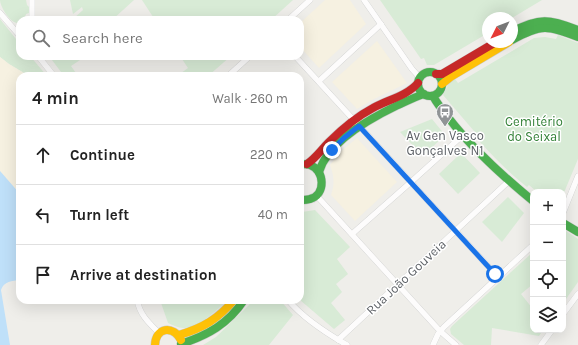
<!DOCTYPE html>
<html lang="en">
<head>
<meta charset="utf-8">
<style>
	body { margin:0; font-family:Karla,sans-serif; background:#f6f6f6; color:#222 }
	.controls { position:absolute; right:12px; bottom:12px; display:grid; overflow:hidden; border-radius:8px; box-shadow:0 4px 16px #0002 }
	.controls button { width:36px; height:36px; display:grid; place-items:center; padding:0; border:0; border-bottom:1px solid #e0e0e0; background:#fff; color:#222; font:20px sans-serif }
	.compass { position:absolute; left:482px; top:12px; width:36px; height:36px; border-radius:50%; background:#fff; box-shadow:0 4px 16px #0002; rotate:228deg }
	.stop { position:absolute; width:12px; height:12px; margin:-9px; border:3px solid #1a73e8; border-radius:50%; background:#fff }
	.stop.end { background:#1a73e8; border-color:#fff; box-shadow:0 1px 4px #0008 }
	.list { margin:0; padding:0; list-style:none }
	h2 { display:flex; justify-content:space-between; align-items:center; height:52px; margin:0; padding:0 16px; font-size:17px }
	h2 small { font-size:13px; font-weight:400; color:#767676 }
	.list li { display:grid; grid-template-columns:26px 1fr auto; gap:12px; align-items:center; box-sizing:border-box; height:60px; padding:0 16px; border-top:1px solid #e0e0e0 }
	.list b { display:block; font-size:15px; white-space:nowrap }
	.list em { font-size:13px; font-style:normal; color:#767676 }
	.icon { flex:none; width:22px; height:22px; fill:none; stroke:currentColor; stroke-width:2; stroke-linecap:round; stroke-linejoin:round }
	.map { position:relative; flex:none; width:578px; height:345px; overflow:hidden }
	.search { position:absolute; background:#fff; box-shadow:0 4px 16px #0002; left:16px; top:16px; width:288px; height:44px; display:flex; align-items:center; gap:10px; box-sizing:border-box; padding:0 14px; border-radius:12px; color:#767676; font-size:15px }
	.panel { position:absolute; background:#fff; box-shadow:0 4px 16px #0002; left:16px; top:72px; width:288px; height:232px; border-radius:12px }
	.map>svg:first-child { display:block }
	.green { fill:#d8ebd6 }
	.sand { fill:#f6f1e1 }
	.water { fill:#bfe0f9 }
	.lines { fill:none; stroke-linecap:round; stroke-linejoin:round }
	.street-casing { stroke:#cbcccc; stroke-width:6 }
	.fast-casing { stroke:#cacacb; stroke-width:9 }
	.slow-casing { stroke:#cacacb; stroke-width:9 }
	.jam-casing { stroke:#cacacb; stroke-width:9 }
	.street { stroke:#fdfcfc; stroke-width:5.5 }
	.fast { stroke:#4caf50; stroke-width:8 }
	.slow { stroke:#ffc107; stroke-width:8 }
	.jam { stroke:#c62828; stroke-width:8 }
	.route { stroke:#1a73e8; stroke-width:5 }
	.labels { text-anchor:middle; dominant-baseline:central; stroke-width:3; stroke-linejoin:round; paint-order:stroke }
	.park-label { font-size:13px; fill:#348238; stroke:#fff }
	.poi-label { font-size:13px; fill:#5f6368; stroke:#fff }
	.street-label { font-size:13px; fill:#5f6368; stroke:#fff }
</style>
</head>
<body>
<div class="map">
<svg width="578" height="345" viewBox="0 0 578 345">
	<rect width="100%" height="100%" fill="#efeeea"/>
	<g class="green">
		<path d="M0,0H26L27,5L29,7V13L26,14L24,20H20V23C17,23 16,23 14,22C8,19 0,6 0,0Z"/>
		<path d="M70,0H134L112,20H110L107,16L103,20H72L83,10L82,7L73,14Z"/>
		<path d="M142,0H293L271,20H155Z"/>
		<path d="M380,0H542L512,18H488V33L434,65H427L424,58L421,59Z"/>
		<path d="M0,19L20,44V56H30L47,76H29L9,64L0,57Z"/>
		<path d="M558,35L578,43V159L563,195V192H537L529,185L527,187C509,173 494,157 478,140L480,138L443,95L448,85L455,79L458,83L534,38L545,37L556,39Z"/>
		<path d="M49,56H86L71,66L78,76H64Z"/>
		<path d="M180,56H231L208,76H177L188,68Z"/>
		<path d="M432,119L445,135L423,156L400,132Z"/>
		<path d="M461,153L480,173L458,194L439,174Z"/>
		<path d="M508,197L524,213L502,242L482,222Z"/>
		<path d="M315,210L350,247L337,259L348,274L336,284L342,292L331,303L345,320L334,329L300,300V214L302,212Z"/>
		<path d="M563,229L578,239V282L566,299L563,296Z"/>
		<path d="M533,252V284L521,294L533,309V330H543L539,336L492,328L491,345H464L451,334L450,329L452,326Z"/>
		<path d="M160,300H227L226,302C215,311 198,329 183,328C178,328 173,325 168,323Z"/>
		<path d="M252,300H280L293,315L269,345H203L216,337L249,305Z"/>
	</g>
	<g class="sand">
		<path d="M325,0H350L366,24L319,68L300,47V23Z"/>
		<path d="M377,41L407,83L374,99L357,109L332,82Z"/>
		<path d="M0,57L9,64L29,76H20V194L0,171Z"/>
		<path d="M357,138L397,182L355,221L331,195C335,184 334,176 330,165L340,152Z"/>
	</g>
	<path class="water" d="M0,171L20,194V280C12,281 4,281 1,290L10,345H0Z"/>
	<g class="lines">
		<g class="street-casing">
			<g id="street">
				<path d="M32,0V20"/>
				<path d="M364,0L412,69L420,78"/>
				<path d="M0,13L20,36"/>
				<path d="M288,20L310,0"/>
				<path d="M38,56L54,76"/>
				<path d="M295,56L498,277"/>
				<path d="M228,76L250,56"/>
				<path d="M319,81L381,24"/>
				<path d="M316,195L440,331L456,345"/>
				<path d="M563,213L578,176"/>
				<path d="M352,234L411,182L463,135"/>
				<path d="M137,300C140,315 149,323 159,333"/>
				<path d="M288,300C304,319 326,333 347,345"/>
				<path d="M563,314L578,294"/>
				<path d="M338,340L509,181"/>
				<path d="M433,345L438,334L444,327L533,245"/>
				<path d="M541,345L552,330"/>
			</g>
		</g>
		<g class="fast-casing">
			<g id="fast">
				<path d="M512,32C539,17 550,19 578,30"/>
				<path d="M512,40C541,24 548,25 578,37"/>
				<circle cx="430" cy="84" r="12"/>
				<path d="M433,96C439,107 447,116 455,126C478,154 505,178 533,201"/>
				<path d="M300,164C303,164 307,164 310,165C325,170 326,195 310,199C307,200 303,200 300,200"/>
				<path d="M319,172C328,141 371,118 398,105C407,101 415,97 424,94"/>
				<path d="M563,223L578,232"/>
				<path d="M181,344C208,335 228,324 244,300"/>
			</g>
		</g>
		<g class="slow-casing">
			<g id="slow">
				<path d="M442,84L452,76L509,42"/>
				<path d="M179,335C203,328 218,319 234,300"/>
				<path d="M155,345C156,327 173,325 181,340"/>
			</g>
		</g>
		<g class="jam-casing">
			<g id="jam">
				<path d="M436,74H442L496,42"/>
				<path d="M307,164C316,158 321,150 329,142C342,129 356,117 373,108C387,100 407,96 418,83"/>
			</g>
		</g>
		<use href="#street" class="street"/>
		<use href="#fast" class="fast"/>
		<use href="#slow" class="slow"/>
		<use href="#jam" class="jam"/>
	</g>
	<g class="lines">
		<path class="route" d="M332,150L344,138L359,126L495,274"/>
	</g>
	<defs>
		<g id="bus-pin" transform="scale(0.9)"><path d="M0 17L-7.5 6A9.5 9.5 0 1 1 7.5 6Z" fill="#919496" stroke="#fff"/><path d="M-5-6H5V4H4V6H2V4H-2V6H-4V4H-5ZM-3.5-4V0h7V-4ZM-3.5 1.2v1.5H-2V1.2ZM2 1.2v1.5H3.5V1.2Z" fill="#fff"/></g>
	</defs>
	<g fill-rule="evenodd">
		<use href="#bus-pin" x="445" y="112"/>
	</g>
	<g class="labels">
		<g class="park-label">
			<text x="534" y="121">Cemitério<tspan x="534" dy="15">do Seixal</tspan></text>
		</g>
		<g class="poi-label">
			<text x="445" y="135">Av Gen Vasco<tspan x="445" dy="15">Gonçalves N1</tspan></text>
		</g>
		<g class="street-label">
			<text transform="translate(406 277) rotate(-43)">Rua João Gouveia</text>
		</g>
	</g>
</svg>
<div class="controls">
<button>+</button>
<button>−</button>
<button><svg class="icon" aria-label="locate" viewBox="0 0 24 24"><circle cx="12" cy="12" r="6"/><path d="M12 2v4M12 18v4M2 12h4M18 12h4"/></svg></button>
<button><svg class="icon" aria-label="layers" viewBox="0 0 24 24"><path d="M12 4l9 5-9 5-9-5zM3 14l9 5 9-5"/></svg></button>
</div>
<svg class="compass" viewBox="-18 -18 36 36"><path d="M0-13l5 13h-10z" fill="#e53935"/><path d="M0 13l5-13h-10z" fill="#767676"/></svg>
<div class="stop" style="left:495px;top:274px"></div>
<div class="stop end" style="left:332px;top:150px"></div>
<div class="search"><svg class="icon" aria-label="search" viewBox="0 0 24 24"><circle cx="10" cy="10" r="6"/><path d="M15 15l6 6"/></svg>Search here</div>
<section class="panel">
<h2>4 min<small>Walk · 260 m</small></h2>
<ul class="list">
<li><svg class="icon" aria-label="ahead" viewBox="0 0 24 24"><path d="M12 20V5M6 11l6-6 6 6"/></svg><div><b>Continue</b></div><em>220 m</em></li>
<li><svg class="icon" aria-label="left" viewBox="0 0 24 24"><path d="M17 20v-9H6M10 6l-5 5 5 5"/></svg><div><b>Turn left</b></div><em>40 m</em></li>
<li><svg class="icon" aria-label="arrive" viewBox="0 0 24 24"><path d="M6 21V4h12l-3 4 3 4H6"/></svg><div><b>Arrive at destination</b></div></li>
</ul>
</section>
</div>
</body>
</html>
